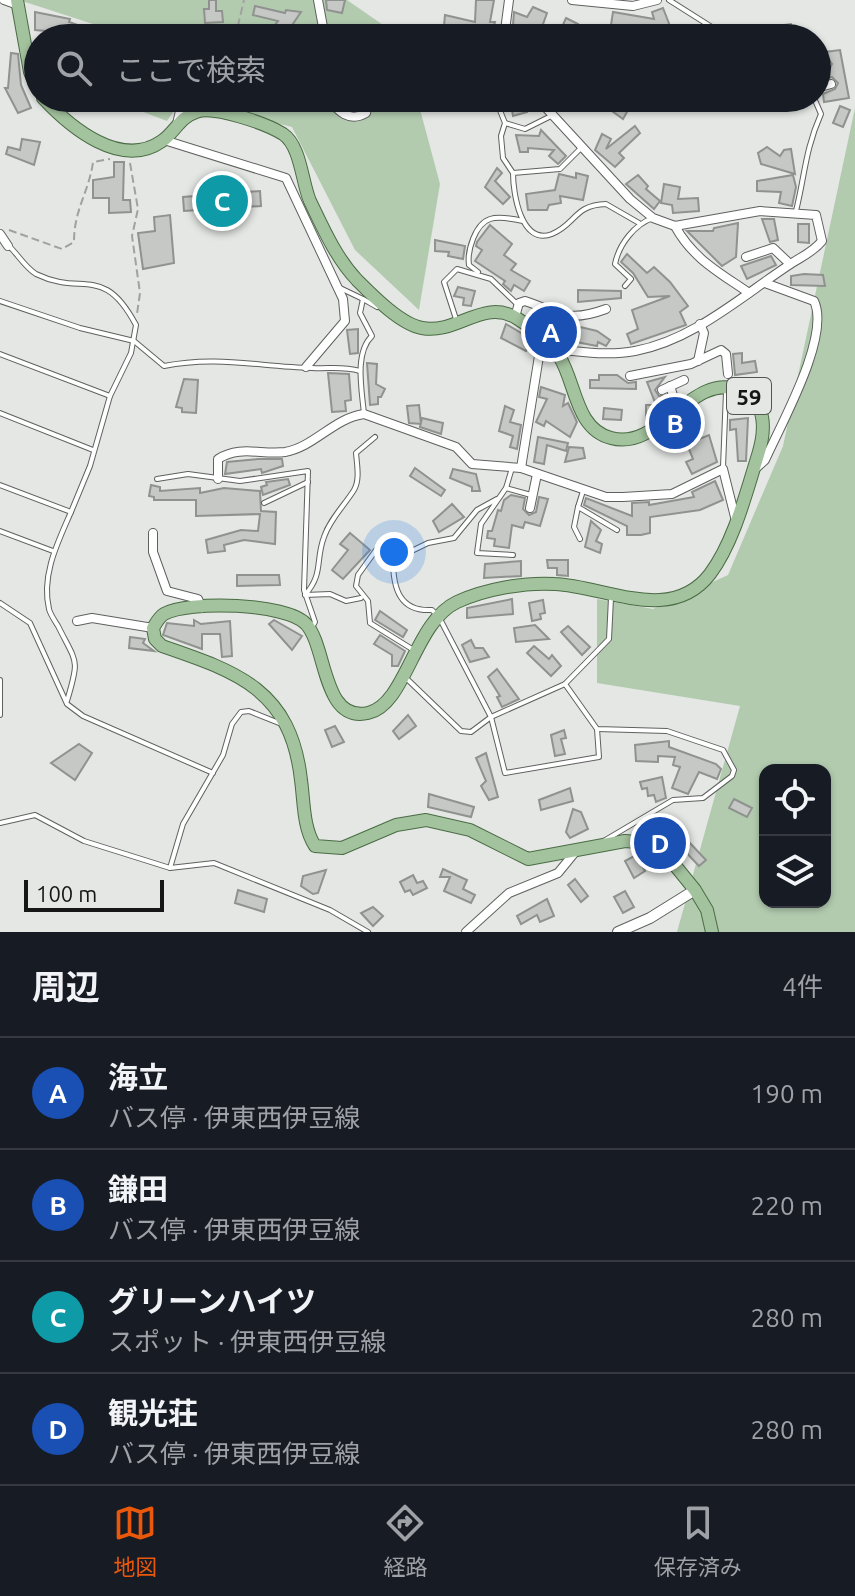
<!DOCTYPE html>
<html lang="ja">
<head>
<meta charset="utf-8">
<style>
	body { margin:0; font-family:Ubuntu,"Noto Sans JP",sans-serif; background:#20242c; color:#f1f3f6 }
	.controls { position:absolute; right:24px; bottom:24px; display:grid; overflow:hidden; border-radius:16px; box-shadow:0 2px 6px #0004 }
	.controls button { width:72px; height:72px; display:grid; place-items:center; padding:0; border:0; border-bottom:2px solid #363941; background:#171b24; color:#f1f3f6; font:40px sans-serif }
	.scale { position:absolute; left:24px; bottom:20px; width:140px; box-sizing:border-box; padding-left:8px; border:4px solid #151615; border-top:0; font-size:22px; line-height:28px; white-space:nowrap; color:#151615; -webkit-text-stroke:6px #e4e7e4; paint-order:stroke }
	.you { position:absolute; left:394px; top:552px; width:28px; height:28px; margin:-20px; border:6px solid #fff; border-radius:50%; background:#1a73e8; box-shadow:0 0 0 12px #1a73e833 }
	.badge { display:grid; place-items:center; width:52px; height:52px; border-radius:50%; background:#ea580c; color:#fff; font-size:26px; font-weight:700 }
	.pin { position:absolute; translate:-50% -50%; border:4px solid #fff; box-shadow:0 2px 8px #0006 }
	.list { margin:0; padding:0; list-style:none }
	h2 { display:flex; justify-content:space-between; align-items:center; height:104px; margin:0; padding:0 32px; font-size:34px }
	h2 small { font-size:26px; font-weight:400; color:#9ea1a6 }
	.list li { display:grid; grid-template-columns:52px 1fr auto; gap:24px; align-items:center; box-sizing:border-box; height:112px; padding:0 32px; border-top:2px solid #363941 }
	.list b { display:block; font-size:30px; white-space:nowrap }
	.list p { margin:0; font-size:26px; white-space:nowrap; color:#9ea1a6 }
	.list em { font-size:26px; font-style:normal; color:#9ea1a6 }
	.icon { flex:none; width:44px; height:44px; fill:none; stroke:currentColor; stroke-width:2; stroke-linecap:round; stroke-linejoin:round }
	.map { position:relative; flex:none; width:855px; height:932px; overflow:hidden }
	.search { position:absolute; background:#171b24; box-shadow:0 2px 6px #0004; left:24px; right:24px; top:24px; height:88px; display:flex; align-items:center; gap:20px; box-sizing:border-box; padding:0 28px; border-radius:44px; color:#9ea1a6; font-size:30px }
	.sheet { height:552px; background:#171b24 }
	nav { display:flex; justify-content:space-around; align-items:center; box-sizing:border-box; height:112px; border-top:2px solid #363941; background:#171b24; font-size:22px; color:#9ea1a6 }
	nav a { display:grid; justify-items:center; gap:4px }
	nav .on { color:#ea580c }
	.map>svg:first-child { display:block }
	.green { fill:#b2cbaf; fill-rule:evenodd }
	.building { fill:#c5c8c5; stroke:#8f928f; stroke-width:2 }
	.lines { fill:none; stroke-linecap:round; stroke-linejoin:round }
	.service-casing { stroke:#5f615f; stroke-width:6 }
	.minor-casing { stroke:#5f615f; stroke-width:10 }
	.tertiary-casing { stroke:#5f615f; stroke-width:12 }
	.primary-casing { stroke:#4a6c44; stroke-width:14 }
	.path { stroke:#a0a2a0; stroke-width:2; stroke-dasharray:8 4; stroke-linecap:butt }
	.service { stroke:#fff; stroke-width:4 }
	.minor { stroke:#fff; stroke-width:8 }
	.tertiary { stroke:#fff; stroke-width:10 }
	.primary { stroke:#a3c29e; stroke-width:12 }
	.labels { text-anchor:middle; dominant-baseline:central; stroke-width:8; stroke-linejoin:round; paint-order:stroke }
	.shield { fill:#e4e7e4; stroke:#535553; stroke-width:2 }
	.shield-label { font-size:22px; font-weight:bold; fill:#151615 }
</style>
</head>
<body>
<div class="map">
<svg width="855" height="932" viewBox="0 0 855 932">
	<rect width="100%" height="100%" fill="#e4e7e4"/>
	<g class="green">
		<path d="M19,0H347L402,38H100L93,24Z"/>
		<path d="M128,98H417L440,184L419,310L355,250L292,127L182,99L167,121L133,108Z"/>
		<path d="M855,108V932H677L740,706L597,683V599L653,609L728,575L783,446ZM765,770H825V902H765Z"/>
	</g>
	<g class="building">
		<path d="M209,0H216V11H222L223,22L205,23L204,9H209Z"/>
		<path d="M326,0H345L342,13L327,10Z"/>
		<path d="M476,0H494L490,22H495L491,34L444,26L445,15L475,22Z"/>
		<path d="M255,6L285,13L286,10L301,12L286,34L274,26L278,21L253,15Z"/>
		<path d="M533,7L547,13L538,38L513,25L514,12L527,17Z"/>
		<path d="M663,8L670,26L681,38H628L630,29L611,25L613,12L654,19L652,12Z"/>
		<path d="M35,12L70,19L69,22L83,27L80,38H44L46,31L35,30Z"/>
		<path d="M566,18L578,24L572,38H557Z"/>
		<path d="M791,24L793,38H777L775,26Z"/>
		<path d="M840,50L849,98L824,102L823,94L835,89L838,83L832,77L817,81V74L829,70L832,64L828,59L817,60V53Z"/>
		<path d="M11,53L18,54L21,85L31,108L18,113L5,88H8Z"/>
		<path d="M510,98H523L527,112L513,116Z"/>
		<path d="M594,98H610L618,105L622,98L632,103L623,119Z"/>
		<path d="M840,106L850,110L843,127L833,123Z"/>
		<path d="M635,126L640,133L619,153L624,158L615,167L595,150L602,134L611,139L606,149Z"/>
		<path d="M541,130L566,156L558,164L549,156L554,150L528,148V152H520L516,135L539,136Z"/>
		<path d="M22,139L40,142L34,165L6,154L8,147L20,150Z"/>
		<path d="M767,147L780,156L784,150L791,149L795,174L761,164L758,153Z"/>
		<path d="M114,162H124L123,200H130L131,212L109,213V198H93V180L114,177Z"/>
		<path d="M497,168L502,173L495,181L510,197L503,204L485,187Z"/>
		<path d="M576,173L588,176L583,200L560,196L561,203L549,205L547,210H528L526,194L555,190L559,174L576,178Z"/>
		<path d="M638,175L648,186L646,189L660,201L654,209L626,184Z"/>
		<path d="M793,175L796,187L792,206L779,203L781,192L757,191V181Z"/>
		<path d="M664,184L680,187L678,199L698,198L699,211L673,213L672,205L661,203Z"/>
		<path d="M260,191L261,206L184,211L183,197Z"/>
		<path d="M170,215L174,263L143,269L138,233L155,231L154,217Z"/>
		<path d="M762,219H774L778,240L770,242Z"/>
		<path d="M738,223L736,257L722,266L687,231H713L714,228Z"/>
		<path d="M798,224H809V243L798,242Z"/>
		<path d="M490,225L512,244L504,255L516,264L511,270L530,281L524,291L514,285L511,291L503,284L505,281L475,261L482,250L476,246L477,242Z"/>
		<path d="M435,240L465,246L463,259L448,256L449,252L435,251Z"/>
		<path d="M627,254L647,273L654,267L670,282L688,306L680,312L686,325L631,344L627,334L638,329L632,310L670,296L648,297L633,273L621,262Z"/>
		<path d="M771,256L776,265L747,279L741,266Z"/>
		<path d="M804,274L823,275L825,286L791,285V276Z"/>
		<path d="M458,287L475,291L471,306L463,305L464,298L454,296Z"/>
		<path d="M578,290L621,291V298L578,302Z"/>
		<path d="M542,318L597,331L610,340L606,346L598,342L597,346L576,342L577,337L561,332Z"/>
		<path d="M506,324L531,339L526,351L501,338Z"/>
		<path d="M358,329V353L350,354L347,330Z"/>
		<path d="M742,353V363L755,361L757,372L735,375L733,354Z"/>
		<path d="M367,363L377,364L376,384L385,389L381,397H378V404L370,405Z"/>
		<path d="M328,373L349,374L351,400L345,401L346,411L332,412Z"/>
		<path d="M599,375H617L628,383L636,382V389L590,388V380H599Z"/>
		<path d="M665,377L655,390L659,396H666L669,406L646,420V405H656L647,382Z"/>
		<path d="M184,379L198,380L196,413L182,412V408L176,407Z"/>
		<path d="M541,387L565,395L563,406L568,403L577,422L570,437L546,421L544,426L536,422L547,399L539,397Z"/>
		<path d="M419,405L421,424L409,423L407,406Z"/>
		<path d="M505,406L514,410L510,422L521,425L517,449L510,447L513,436L499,431Z"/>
		<path d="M604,408L622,410L621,420L603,419Z"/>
		<path d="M422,418L443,423L441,434L420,427Z"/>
		<path d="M748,418L746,461H738L736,429L730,430V420Z"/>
		<path d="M690,423L697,440L709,435L717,462L692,474L686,462L693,459L680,427Z"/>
		<path d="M538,437L568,443L566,451L547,445L544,464L534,462Z"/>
		<path d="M569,447L583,448L585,458L565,462Z"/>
		<path d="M258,459H282L283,466L262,473L261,469L225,474L227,462Z"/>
		<path d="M415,468L445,490L441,496L410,476Z"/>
		<path d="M453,469L476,474L480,491H472V487L450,478Z"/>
		<path d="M288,479L290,485L263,495L261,487L267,485L266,482Z"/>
		<path d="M715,481L723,500L700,510L650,517V533L641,535H627V526L584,505L586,498L632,516V503L649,502V505L694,497L692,492Z"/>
		<path d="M151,485L160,487V491L200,488V493L224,488L260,491L261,511L276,512L275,544L244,540L224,545L225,551L208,553L206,540L241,530L258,531L260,514L196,516V500H154V497L149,496Z"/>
		<path d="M511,495L525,498L523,509L529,515L536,512L539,497L548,499L540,526L525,522L523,528L512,525L509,548L494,546L495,539L487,538L488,531H492L498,510L501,511L504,500Z"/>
		<path d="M452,504L464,517L439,532L433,521Z"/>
		<path d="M591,521L601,530L596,541L602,544L600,553L585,547Z"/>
		<path d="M350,533L370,550L343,579L332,570L348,550L340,544Z"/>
		<path d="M547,560H568V576L557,575V568H548Z"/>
		<path d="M521,561V576L484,578L485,564Z"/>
		<path d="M237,575H279L280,585L237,586Z"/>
		<path d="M512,599L513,614L467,618V608Z"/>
		<path d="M543,600L545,613L540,614L541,619L532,621L529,603Z"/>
		<path d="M380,611L407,630L403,637L375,620Z"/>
		<path d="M194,620L201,624L230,621L232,656L222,657L220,634H202V649L163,635L167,623L194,626Z"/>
		<path d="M274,620L302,636L292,650L269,624Z"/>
		<path d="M535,625L549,639L516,642L514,628Z"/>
		<path d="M568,626L590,647L582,655L561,632Z"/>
		<path d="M380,635L405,651L398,666H392V655L374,644Z"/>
		<path d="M130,637L145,639L143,643L154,651L129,648Z"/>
		<path d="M471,640L475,648H483L489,657L470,662L462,645Z"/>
		<path d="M534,646L549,659L552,655L561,666L551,676L527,653Z"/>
		<path d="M497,669L519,699L502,707L497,697L500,696L488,677Z"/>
		<path d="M408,715L416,726L399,739L393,731Z"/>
		<path d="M335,726L344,742L332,747L325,730Z"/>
		<path d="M564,730L566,738L561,739L565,754L555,756L551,735Z"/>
		<path d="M669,741V747L716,764L721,769L717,779L699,772L688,794L672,788L680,767L673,765L675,757L658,756V762L636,761L635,745Z"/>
		<path d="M79,744L92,753L75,780L51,763Z"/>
		<path d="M486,753L498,797L489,800L481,786L486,781L476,758Z"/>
		<path d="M662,777L666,798L656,802L654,795L648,796L647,788L642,789L640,782Z"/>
		<path d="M570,788L573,801L541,810L539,800Z"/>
		<path d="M429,794L474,807L471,817L428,807Z"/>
		<path d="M734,799L752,808L747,817L729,808Z"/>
		<path d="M573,809L581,812L588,829L570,838L566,832Z"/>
		<path d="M687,840L706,860L699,866L680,846Z"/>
		<path d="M636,855L645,871L634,878L625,861Z"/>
		<path d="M443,869L467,880L463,889L475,895L471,903L444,891L450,877H440Z"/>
		<path d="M326,870L318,893L313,894L301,886L303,876Z"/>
		<path d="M413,875L417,883L423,881L427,888L413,895L410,890L405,892L400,882Z"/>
		<path d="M575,879L588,896L581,902L568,885Z"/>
		<path d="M238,890L267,899L264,912L235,903Z"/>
		<path d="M625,891L634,907L623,913L614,897Z"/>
		<path d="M547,899L554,916L540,922L537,915L521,924L517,916Z"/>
		<path d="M373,907L383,916L373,926L361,913Z"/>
	</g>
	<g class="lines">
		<g class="service-casing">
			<g id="service">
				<path d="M669,0L718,31L742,38H758"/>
				<path d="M495,98L505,123L501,136L503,158L513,173"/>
				<path d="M505,123L525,129L551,116"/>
				<path d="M582,147L560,169L513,173C513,193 521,246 552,234C576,224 574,205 606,204L639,223"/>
				<path d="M796,211C805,175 805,150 821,114L814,98"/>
				<path d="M478,272L469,265C467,251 475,224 490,219C500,216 514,219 523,221"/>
				<path d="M625,286L631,279L615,264C619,244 635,224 653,218"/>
				<path d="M340,288L363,299"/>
				<path d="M0,301L80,328L134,341L164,366C217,355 260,367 312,368C330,369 342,366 360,371"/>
				<path d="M456,319L444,282L457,269L491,279L517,304"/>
				<path d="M0,354L110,396"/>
				<path d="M0,413L93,450"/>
				<path d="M364,414C362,391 354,353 372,336L360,313L363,299L377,307"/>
				<path d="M723,467L726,392"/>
				<path d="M512,468L506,488L481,524L477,553L513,555"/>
				<path d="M157,479L188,474L240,481L308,471L304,590L315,622L311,629"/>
				<path d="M0,485L71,512L90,466L110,396L131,353L136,325C103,263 83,297 36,274C26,268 18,255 10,247"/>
				<path d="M506,488L531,495"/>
				<path d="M583,491L578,507L617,530"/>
				<path d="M264,503L308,482"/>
				<path d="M578,507L574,527L580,539"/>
				<path d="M0,531L53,551"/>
				<path d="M394,559L376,550L358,575L356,586L368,601L370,623L412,649"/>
				<path d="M305,595C324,573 315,561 324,537C330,519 344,506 354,490C360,480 357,465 356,453L375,437"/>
				<path d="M305,595L330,594L346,601L361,598"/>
				<path d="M0,603L30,623L67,704L83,716L213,773"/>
				<path d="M436,614L432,610C400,612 393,589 393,560L428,543L454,538L477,510L497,499"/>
				<path d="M441,621L491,717L505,773L599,757L597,729"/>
				<path d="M406,678L461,731L471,732L491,717L565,684"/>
				<path d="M0,680V715"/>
				<path d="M67,701C80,658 77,664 58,626C55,621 50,614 49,609C41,575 58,542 71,512"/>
				<path d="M0,823L35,815L84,841L170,868L214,863L330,910L368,932"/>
				<path d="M602,842L673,800L703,798L732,776L734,770L723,750L667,731L597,729L565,684L609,639L611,598"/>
				<path d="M170,868L183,824L223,755L232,724L241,712L249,711L279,723"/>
			</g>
		</g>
		<g class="minor-casing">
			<g id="minor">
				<path d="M4,0L18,5"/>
				<path d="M318,0L325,38"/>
				<path d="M572,0L633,6L657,0"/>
				<path d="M504,38L509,0"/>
				<path d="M817,67L825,65"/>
				<path d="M817,88L831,84"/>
				<path d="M327,98C338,111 349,123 366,113L369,98"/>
				<path d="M537,98L630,199L653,218L675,226L760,211L816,215L822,241C813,252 803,256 792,263C743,295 694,340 635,351C609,356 581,352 555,349"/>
				<path d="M177,124L183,98"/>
				<path d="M164,140L286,178L343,299L345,321L306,367"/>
				<path d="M675,226C693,259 719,272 749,293"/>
				<path d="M0,234L8,246"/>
				<path d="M746,257L773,248L790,264"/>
				<path d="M515,317L519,303L525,301C560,313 568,323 606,309"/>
				<path d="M698,361L704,333L700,324"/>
				<path d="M630,376L691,364L721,350L726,354L728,374"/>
				<path d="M670,386L678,411"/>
				<path d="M662,390L684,380"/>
				<path d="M521,468L539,356L560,357"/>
				<path d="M754,470L765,460C781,424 831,336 814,301L765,283"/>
				<path d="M218,479V459C240,445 261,455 285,452C314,447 334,418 364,414L456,447L472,464L521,468L606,497H623L672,494L723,469L735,517"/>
				<path d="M530,508L537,474"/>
				<path d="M153,533V552L167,591L198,599L202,608"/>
				<path d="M77,621L92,618L153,628"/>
				<path d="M466,932L509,893L558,873L576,851"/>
			</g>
		</g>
		<g class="tertiary-casing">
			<path id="tertiary" d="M618,932L650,918L695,890"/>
		</g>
		<g class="primary-casing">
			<g id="primary">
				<path d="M17,0L30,72L38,90"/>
				<path d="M43,98C70,127 121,170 162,141C175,132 180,117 196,112C214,105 267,124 283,134C301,146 302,183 310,201C323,228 336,258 357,280C372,295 400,324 422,328C457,335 484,297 518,319C532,328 550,342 559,356C576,382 575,429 611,438C661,452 691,369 742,391C768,403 765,433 758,455C746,493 734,542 710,574C671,625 605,586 555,584C525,582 485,589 457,602C414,622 406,705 368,713C322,723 327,646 306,624C287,603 188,600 164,614C159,617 156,623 153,628L155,639L162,646C238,672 291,690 301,780C304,801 303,828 315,846L342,848L396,825L426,820L470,830L528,859L625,841L648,843L669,858L695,890L707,910L712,932"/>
			</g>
		</g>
		<g class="path">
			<path d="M235,38L244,0"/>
			<path d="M130,163L138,209L132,236L140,293L137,314"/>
			<path d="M9,230L62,249L74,242C74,209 89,192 93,162L110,159"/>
		</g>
		<use href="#service" class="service"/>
		<use href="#minor" class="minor"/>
		<use href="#tertiary" class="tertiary"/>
		<use href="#primary" class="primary"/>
	</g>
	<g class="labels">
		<rect class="shield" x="727" y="378" width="44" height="36" rx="6"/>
		<g class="shield-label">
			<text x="749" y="396">59</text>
		</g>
	</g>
</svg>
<div class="controls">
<button><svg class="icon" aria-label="locate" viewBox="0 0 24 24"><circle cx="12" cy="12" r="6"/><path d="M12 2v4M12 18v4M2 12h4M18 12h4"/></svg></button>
<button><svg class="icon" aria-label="layers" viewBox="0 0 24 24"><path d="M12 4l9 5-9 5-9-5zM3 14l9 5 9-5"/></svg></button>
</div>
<div class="scale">100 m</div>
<div class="you"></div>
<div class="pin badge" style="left:551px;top:332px;background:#1a4fb4">A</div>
<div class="pin badge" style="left:675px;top:423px;background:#1a4fb4">B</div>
<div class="pin badge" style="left:222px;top:201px;background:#0f9aa8">C</div>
<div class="pin badge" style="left:660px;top:843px;background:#1a4fb4">D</div>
<div class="search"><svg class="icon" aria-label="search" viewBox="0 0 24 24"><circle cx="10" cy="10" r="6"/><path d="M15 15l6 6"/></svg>ここで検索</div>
</div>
<section class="sheet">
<h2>周辺<small>4件</small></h2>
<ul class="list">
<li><span class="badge" style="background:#1a4fb4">A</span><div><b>海立</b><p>バス停 · 伊東西伊豆線</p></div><em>190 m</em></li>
<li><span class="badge" style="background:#1a4fb4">B</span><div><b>鎌田</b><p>バス停 · 伊東西伊豆線</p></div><em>220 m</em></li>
<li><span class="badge" style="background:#0f9aa8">C</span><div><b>グリーンハイツ</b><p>スポット · 伊東西伊豆線</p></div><em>280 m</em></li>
<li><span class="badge" style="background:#1a4fb4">D</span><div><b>観光荘</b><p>バス停 · 伊東西伊豆線</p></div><em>280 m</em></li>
</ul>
</section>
<nav>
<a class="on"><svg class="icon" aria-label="map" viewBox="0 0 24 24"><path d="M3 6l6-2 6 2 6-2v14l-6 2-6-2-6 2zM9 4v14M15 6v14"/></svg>地図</a>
<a><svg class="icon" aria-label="directions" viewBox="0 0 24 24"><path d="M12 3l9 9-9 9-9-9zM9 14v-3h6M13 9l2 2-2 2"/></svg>経路</a>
<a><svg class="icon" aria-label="saved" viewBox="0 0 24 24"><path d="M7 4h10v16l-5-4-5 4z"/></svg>保存済み</a>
</nav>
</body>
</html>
